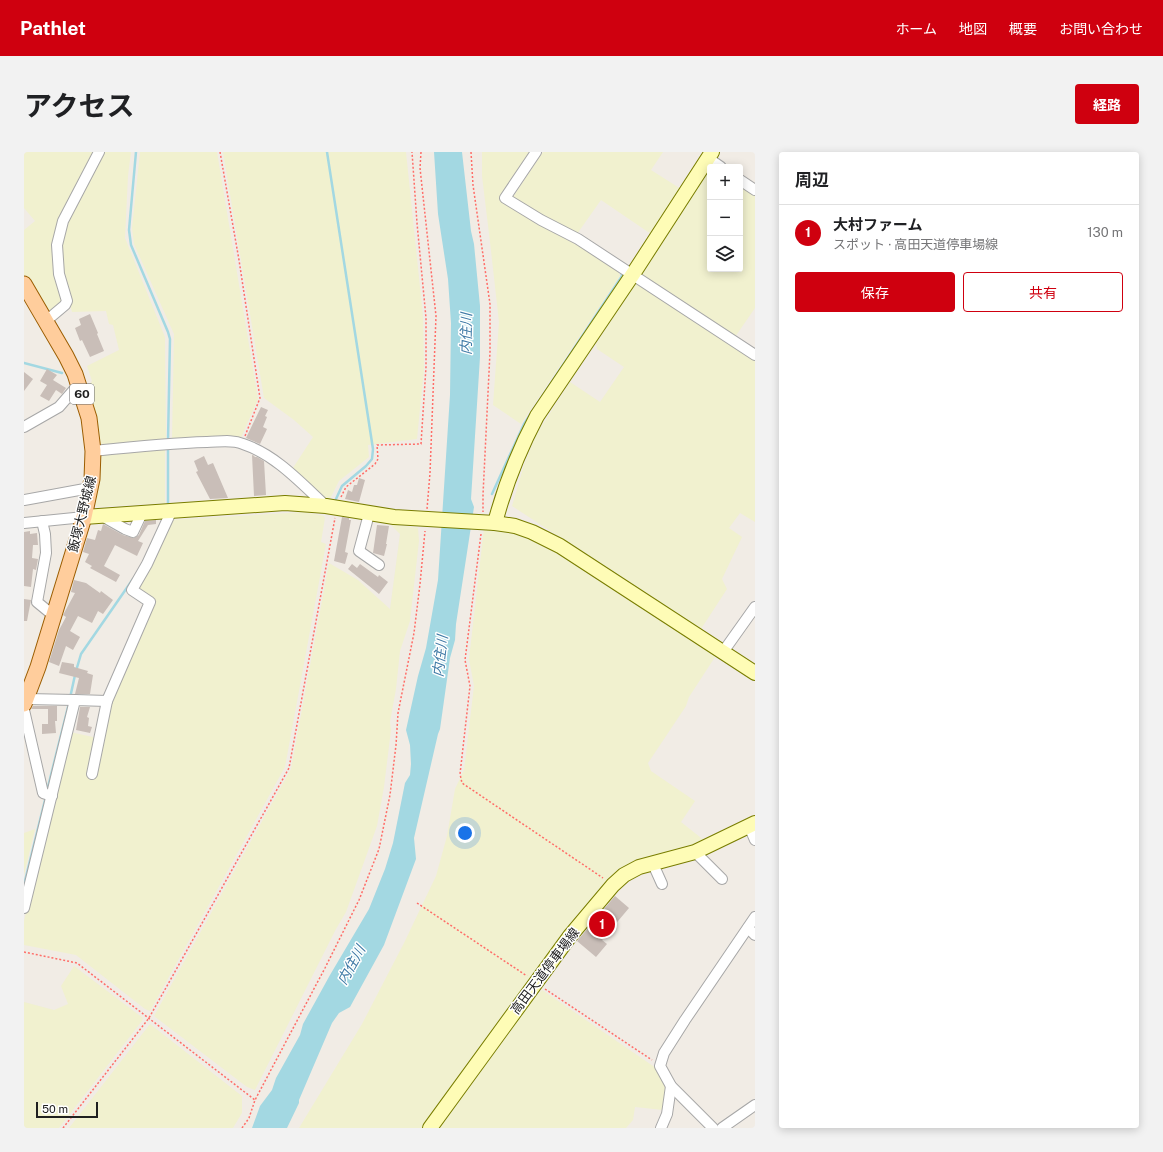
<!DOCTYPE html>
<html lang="ja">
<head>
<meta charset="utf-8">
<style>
	body { margin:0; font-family:"Public Sans","Noto Sans JP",sans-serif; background:#f2f2f2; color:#202124 }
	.controls { position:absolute; right:12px; top:12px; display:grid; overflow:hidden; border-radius:4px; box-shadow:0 2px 10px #0003 }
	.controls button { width:36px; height:36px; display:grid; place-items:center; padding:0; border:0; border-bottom:1px solid #e0e0e0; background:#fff; color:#202124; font:20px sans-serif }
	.scale { position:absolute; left:12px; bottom:10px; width:62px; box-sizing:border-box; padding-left:4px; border:2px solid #202020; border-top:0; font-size:11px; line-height:14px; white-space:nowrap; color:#202020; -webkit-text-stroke:3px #fff; paint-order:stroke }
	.you { position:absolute; left:441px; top:681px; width:14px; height:14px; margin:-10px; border:3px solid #fff; border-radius:50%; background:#1a73e8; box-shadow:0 0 0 6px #1a73e833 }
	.badge { display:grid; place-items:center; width:26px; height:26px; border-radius:50%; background:#cf000f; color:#fff; font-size:13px; font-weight:700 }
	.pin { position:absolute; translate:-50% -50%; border:2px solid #fff; box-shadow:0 1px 4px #0006 }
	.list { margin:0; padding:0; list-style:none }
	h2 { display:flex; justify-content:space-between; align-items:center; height:52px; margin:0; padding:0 16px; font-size:17px }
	h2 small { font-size:13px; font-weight:400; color:#757577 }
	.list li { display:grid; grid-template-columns:26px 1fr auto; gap:12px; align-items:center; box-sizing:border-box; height:56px; padding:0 16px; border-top:1px solid #e0e0e0 }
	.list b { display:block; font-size:15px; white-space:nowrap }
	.list p { margin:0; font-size:13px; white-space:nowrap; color:#757577 }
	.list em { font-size:13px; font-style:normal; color:#757577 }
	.actions { display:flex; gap:8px; padding:12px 16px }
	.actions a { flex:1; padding:9px 0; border:1px solid #cf000f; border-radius:4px; text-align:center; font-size:14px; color:#cf000f }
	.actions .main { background:#cf000f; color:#fff }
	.icon { flex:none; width:22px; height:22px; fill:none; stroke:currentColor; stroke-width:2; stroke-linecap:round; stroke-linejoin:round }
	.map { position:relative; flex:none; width:731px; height:976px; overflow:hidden; border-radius:4px }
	header { display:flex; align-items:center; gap:24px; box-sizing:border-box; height:56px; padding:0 20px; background:#cf000f; color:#fff }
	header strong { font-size:19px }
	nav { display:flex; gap:22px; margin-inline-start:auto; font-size:14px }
	.intro { display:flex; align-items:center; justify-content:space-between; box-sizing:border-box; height:96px; padding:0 24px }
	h1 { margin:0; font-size:28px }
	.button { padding:10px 18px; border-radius:4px; background:#cf000f; color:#fff; font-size:14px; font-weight:700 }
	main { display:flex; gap:24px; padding:0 24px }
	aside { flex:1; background:#fff; border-radius:4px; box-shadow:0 2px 10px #0003 }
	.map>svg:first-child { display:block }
	.farmland { fill:#f1f1cf }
	.water { fill:#a3d8e2 }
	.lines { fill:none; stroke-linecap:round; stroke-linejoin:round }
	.stream { stroke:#a3d8e2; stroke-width:2.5 }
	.building { fill:#c9beb8 }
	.street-casing { stroke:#a7a7a7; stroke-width:12 }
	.secondary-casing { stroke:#797d00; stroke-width:16 }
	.primary-casing { stroke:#9b5d00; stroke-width:17 }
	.path { stroke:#ff6d68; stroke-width:1.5; stroke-dasharray:2 2; stroke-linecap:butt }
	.street { stroke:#fff; stroke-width:10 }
	.secondary { stroke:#fefcb6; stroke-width:14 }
	.primary { stroke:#ffcd9c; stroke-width:15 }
	.labels { text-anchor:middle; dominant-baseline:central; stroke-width:3; stroke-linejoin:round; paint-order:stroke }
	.shield { fill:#fff; stroke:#636363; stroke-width:1 }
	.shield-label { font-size:12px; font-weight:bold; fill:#202020 }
	.street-label { font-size:13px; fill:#202020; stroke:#fff }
	.water-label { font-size:14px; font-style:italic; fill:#3f7aa6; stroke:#fff }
</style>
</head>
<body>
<header>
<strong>Pathlet</strong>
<nav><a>ホーム</a><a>地図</a><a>概要</a><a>お問い合わせ</a></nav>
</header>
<div class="intro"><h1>アクセス</h1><a class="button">経路</a></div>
<main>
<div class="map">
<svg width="731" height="976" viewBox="0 0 731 976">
	<rect width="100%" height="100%" fill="#f1ece5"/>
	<g class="farmland">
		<path d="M0,0H71L36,67L39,148L37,152L23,165L0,126V78L11,69L0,56Z"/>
		<path d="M78,0H107L104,24L101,86L141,185L142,289L73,294L62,238L68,229L63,214L95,198L89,173L85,172L82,159L48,160L38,122L36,94L41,70Z"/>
		<path d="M116,0H193L234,247L216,288L177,285L148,287L150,182L110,92L108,76Z"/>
		<path d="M199,0H382L399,164L400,217L393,287L344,293L345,305L315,329L305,349L296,344L267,319L289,285L270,268L240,246Z"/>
		<path d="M458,0H509L476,48L523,77L555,94L594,119L596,124L497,272L469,253L475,170L466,90L458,24Z"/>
		<path d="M519,0H639L627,18L657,37L627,82L577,48L553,82L490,48L489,45Z"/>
		<path d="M686,14L692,15H686V117H716V31L731,41V156L711,185L616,121Z"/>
		<path d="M613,128L731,207V370L716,361L705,376L718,385L698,427L703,437L677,477L488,354L500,313L512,283L546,230L576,250L600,215L573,197L572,192Z"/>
		<path d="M141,297V351L73,355L70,351L75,303Z"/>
		<path d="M281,360L300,364L301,366L297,390L302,392L261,615L126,859L121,857L52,803L0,793V769L46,580L78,587L87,551L130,448L114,436L146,368Z"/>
		<path d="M366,372L394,376L395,389L386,469L376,499L372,537L366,570L367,578L360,635L353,674L322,760L312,777L231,938L223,935L130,864L267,617L305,411L334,428L366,457L376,382Z"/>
		<path d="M460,376L498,382L527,394L693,502L665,545L662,554L624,611L627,619L671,649L657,670L681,689L668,695L605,713L399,976H275L338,872L380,791L412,724L423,684L431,637L440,618L450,534L445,507Z"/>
		<path d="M11,677L0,723V681Z"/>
		<path d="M50,814L119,866L118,869L35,976H0V850L30,858L44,852L37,834Z"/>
		<path d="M518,838L632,916L640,930L642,937L639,958L611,955L609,968L602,976H415L486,879L497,861Z"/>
		<path d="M126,872L218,944V961L209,976H45Z"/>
	</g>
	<path class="water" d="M410,0H438L447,79L450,92L456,154V205L447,347L450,355L432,472L431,488L426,506L416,577L414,582L390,686L392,707L360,793L326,855L315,861L308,871L275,948V951L263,976H228L236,954L248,938L252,926L276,883L279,872L306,823L345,757L361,717L369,691L381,631L386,623L387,612L386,593L382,578L394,524L402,496L414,428L426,243L427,171L424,127L414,62Z"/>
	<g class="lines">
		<g class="stream">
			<path d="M112,0L105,78L107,93L144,180L146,187L144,289"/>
			<path d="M303,0L349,297L348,307L342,314L318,334L312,347"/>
			<path d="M0,211L38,221"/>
			<path d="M468,342L500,272L598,124L597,119"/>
			<path d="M144,351V296"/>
			<path d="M52,519L57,502L109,427"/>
			<path d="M46,546L51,523"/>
			<path d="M23,639L45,551"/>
			<path d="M0,733L22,644"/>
		</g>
	</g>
	<g class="building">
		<path d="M66,162L74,181L73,182L80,199L66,205L58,188L56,189L51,176L57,173L55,167Z"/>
		<path d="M23,217L33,223L29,228L42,236L38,242L32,238L25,249L16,244L23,233L16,229Z"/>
		<path d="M0,220L9,227L0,239Z"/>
		<path d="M237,255L244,258L241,264L243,265L239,275L243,277L236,292L222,286Z"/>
		<path d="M228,303L231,304L230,305H233L240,309L242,343L230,344Z"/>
		<path d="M180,304L184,313L189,311L204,346L186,347L172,320L174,319L170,309Z"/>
		<path d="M335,326L341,328L335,350L321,347L324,338L328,340L330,333H333Z"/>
		<path d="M318,365L325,366V368H327L321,400L324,401L321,412L310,409Z"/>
		<path d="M132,368V372L124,373L114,389L119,391L113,404L91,393L80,414L96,423L92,430L66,416L68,414L61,410L65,402L59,400L63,386L71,388L74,378L77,379L79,372L99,383L110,386L115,383L121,369Z"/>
		<path d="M353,373L365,374L362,392H363L360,404L349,401Z"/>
		<path d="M6,379V382L13,381L14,393H9L8,406L14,407L12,418L9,417L7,435L0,434V380Z"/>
		<path d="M328,412L333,416L336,412L354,425L355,423L364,430L355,442L324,417Z"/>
		<path d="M50,428L62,431L76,441L77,439L89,448L79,462L74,459L68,471L54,464L46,479L56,485L49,498L42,494L35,514L25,510L35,478L42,465L39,463L51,441L47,440Z"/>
		<path d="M0,447L7,448L3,469H0Z"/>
		<path d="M38,510L50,512V515L64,519L63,521L69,523L66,542H51L55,526L35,521Z"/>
		<path d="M9,554H33V569H31L32,581L18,582V572H24V557H7Z"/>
		<path d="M56,555H66L63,565L65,566L64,574L68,575L66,581L52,578Z"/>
		<path d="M591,744L605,756L578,788L583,792L572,805L553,789Z"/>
	</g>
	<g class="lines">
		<g class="street-casing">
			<g id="street">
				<path d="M512,0L481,46L517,68L554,87L731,203"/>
				<path d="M684,6L697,15"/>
				<path d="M716,28L731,38"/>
				<path d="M22,169L41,153L43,149L35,122L33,93L39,69L75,0"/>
				<path d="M0,275L35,255L55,232"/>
				<path d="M69,299C107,295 145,291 183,290C194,290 208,287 219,292C252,303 277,331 302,354"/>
				<path d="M0,348L66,336"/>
				<path d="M345,362L335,399L355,413"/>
				<path d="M78,364L101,377L109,380L118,361"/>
				<path d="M18,369L21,382L22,401L13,450L30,464"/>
				<path d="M0,371L60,365"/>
				<path d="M699,500L731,455"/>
				<path d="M3,547L51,548"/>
				<path d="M0,558L19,641L28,644"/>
				<path d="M68,622L83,549"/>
				<path d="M725,674L731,688"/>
				<path d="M671,700L698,727"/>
				<path d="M629,712L638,732"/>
				<path d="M0,756L51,548L83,549L126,450L108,438L123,412L147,360"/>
				<path d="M724,776L731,783"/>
				<path d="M637,976L643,962L647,934"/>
				<path d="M689,976L647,934L636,914L640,901L661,868L731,765"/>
				<path d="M698,976L731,953"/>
			</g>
		</g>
		<g class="secondary-casing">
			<g id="secondary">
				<path d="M60,365L261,351L302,354L370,365L471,371L491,374L508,380L536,394L731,521"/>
				<path d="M471,371C481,333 495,298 513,264L609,122L688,0"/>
				<path d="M406,976L546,784L589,733L600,723L615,715L671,700L731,671"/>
			</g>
		</g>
		<g class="primary-casing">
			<path id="primary" d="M0,132L42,204L51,222L65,266L69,299L68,327L60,365L14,515L0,552"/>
		</g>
		<g class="path">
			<path d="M196,0L215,108L236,246L221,284"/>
			<path d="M397,0L396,16L412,164L406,321L403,357"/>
			<path d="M447,0L449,33L466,152V200L459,343V360"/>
			<path d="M317,345L322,335L351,312L354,307L353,293L397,292L402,215V166L393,71L388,0"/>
			<path d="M457,382L441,508L446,534L436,622L438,631L579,726"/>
			<path d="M393,751L503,824"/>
			<path d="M0,800L53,811L231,948"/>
			<path d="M521,837L628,908"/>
			<path d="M39,976L125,866L265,616L311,366"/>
			<path d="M218,976L225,966L231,948L301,816L335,748L355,697L366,643L372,593L374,561L390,481L396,432L401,379"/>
		</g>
		<use href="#street" class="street"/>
		<use href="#secondary" class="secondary"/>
		<use href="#primary" class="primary"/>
	</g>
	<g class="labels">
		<rect class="shield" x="46" y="232" width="24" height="20" rx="3"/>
		<g class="shield-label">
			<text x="58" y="242">60</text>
		</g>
		<g class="street-label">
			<text transform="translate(58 362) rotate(-76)">飯塚大野城線</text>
			<text transform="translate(521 819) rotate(-53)">高田天道停車場線</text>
		</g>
		<g class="water-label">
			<text transform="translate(442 182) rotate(-89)">内住川</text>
			<text transform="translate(416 504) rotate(-83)">内住川</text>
			<text transform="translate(327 813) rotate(-61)">内住川</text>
		</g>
	</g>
</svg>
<div class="controls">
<button>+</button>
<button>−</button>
<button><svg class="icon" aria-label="layers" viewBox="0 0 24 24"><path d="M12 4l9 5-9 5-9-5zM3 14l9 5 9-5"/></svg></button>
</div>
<div class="scale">50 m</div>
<div class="you"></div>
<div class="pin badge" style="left:578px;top:772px">1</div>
</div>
<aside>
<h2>周辺<small></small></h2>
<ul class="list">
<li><span class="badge">1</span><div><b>大村ファーム</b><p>スポット · 高田天道停車場線</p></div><em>130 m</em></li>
</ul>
<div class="actions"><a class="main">保存</a><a>共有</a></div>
</aside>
</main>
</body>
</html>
